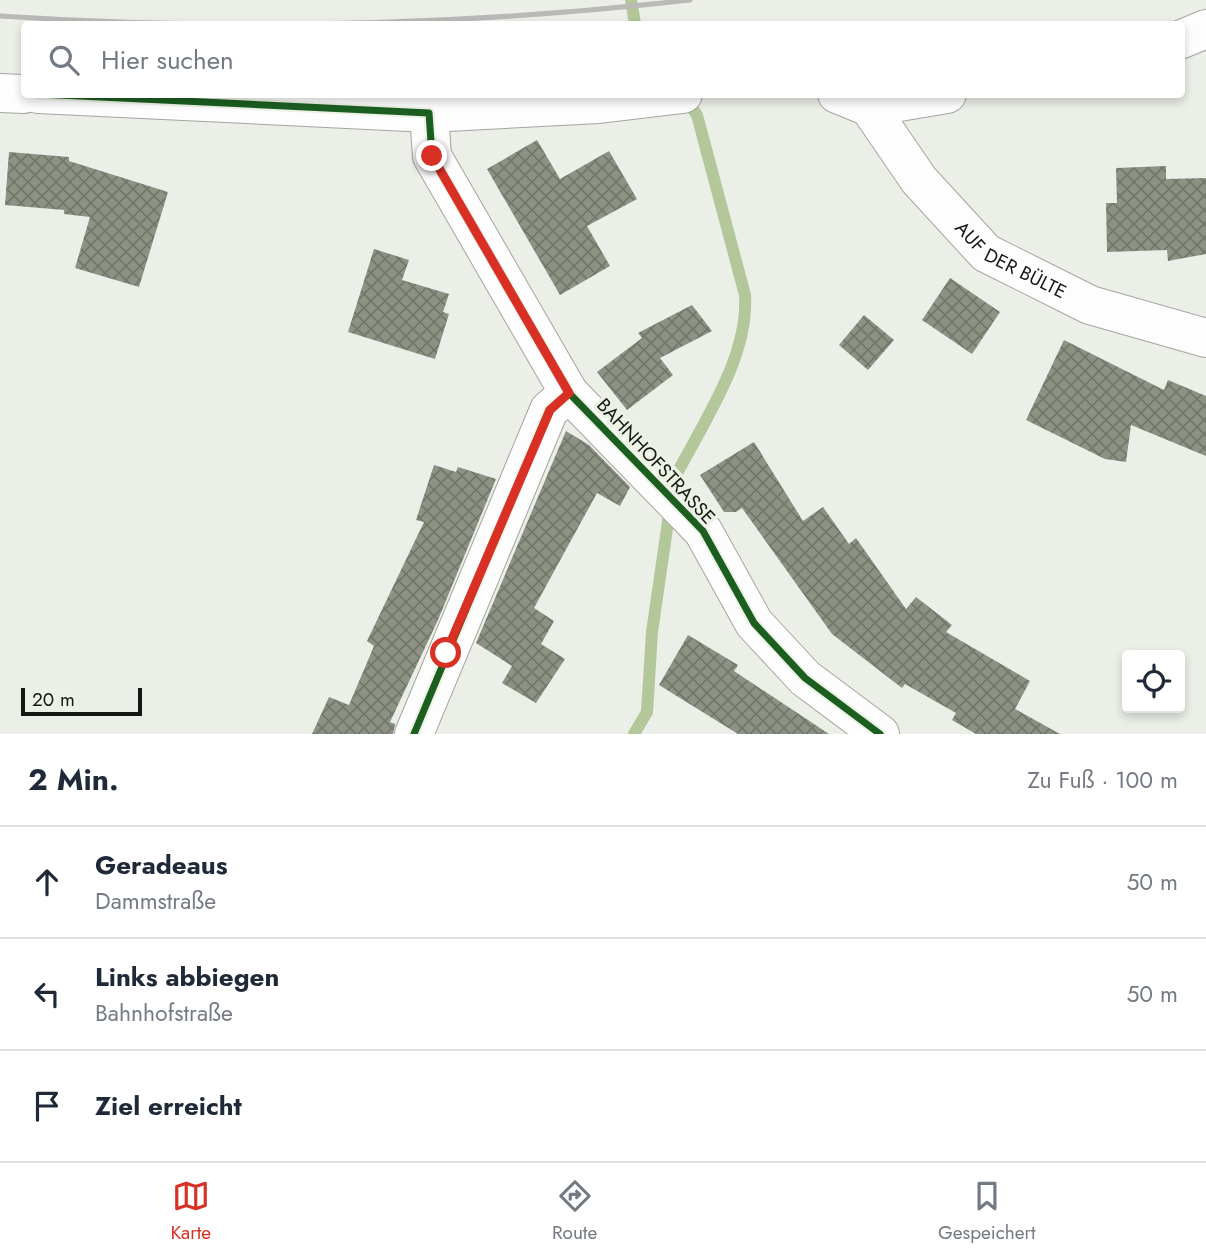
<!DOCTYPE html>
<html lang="de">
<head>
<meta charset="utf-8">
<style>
	body { margin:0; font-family:Jost,sans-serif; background:#f6f6f7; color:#1f2937 }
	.controls { position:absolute; right:21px; bottom:21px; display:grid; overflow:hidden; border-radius:7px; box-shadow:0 4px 10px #0003 }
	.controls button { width:63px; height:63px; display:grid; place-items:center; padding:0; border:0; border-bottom:2px solid #e0e1e3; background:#fff; color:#1f2937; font:35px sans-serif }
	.scale { position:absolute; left:21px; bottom:18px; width:121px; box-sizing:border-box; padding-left:7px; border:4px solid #161813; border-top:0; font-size:19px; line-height:24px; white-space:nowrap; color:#161813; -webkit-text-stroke:5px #ecf2e5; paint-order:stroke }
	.stop { position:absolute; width:21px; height:21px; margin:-16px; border:5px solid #d93025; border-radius:50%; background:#fff }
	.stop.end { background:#d93025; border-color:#fff; box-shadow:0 2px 7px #0008 }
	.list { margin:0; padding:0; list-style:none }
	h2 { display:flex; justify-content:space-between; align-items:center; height:91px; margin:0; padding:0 28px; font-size:30px }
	h2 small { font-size:23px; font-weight:400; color:#747a83 }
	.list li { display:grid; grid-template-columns:46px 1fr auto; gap:21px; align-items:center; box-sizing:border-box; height:112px; padding:0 28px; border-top:2px solid #e0e1e3 }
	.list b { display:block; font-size:26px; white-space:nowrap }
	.list p { margin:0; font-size:23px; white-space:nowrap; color:#747a83 }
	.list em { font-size:23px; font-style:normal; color:#747a83 }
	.icon { flex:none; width:38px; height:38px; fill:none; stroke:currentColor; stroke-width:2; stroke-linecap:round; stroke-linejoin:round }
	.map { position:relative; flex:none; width:1206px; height:734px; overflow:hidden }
	.search { position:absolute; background:#fff; box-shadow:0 4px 10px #0003; left:21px; right:21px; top:21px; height:77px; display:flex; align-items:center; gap:18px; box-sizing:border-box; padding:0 24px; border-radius:7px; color:#747a83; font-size:26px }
	.sheet { height:427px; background:#fff }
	nav { display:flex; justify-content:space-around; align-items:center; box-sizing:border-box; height:98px; border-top:2px solid #e0e1e3; background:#fff; font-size:19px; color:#747a83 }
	nav a { display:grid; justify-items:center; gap:4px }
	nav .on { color:#d93025 }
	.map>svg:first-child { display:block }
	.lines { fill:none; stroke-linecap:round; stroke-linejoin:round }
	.stream { stroke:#b3c79a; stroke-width:12 }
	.building { fill:url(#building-cross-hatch) }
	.minor-casing { stroke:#a3a6a0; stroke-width:40 }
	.minor { stroke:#fcfdfc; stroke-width:38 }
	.rail { stroke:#b9b9b8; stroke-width:5 }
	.cycleway-casing { stroke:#ecf2e5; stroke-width:11 }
	.cycleway { stroke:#1b5e20; stroke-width:7 }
	.route { stroke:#d93025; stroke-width:9 }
	.labels { text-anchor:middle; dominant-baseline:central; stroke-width:7; stroke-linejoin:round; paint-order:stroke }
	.street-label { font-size:19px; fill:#161813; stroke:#ecf2e5 }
</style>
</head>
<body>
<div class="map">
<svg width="1206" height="734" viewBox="0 0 1206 734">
	<defs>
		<pattern id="building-cross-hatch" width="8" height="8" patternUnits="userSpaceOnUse" patternTransform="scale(1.75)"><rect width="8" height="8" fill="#8d9384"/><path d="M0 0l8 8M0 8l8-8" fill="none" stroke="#72776b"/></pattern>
	</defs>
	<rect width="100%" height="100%" fill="#ecefe8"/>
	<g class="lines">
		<g class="stream">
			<path d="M631,0L635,24"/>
			<path d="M673,490L675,477C703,423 749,357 745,295L697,115L684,97"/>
			<path d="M634,734L647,712L652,632L670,508"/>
		</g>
	</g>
	<g class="building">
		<path d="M537,140L560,179L609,151L637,199L587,226L610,266L560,295L487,169Z"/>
		<path d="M9,152L69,157V161L168,192L139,287L75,268L90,217L64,214V210L5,205Z"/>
		<path d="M1166,166V179L1206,178V254L1168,261L1167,250L1107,252L1106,203H1117L1116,168Z"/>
		<path d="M374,249L409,260L402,280L449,294L443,312L449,314L435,359L348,332Z"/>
		<path d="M950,278L1000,312L972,354L922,320Z"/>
		<path d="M692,305L712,331L660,358L673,375L627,410L597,372L642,338L638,333Z"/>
		<path d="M864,315L894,340L868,370L839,345Z"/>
		<path d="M1064,340L1164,390L1168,380L1206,396V456L1131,425L1126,462L1105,459L1026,420Z"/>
		<path d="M566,431L589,445L630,487L620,506L597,493L534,608L554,621L541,644L565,659L536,703L502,683L512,666L476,643Z"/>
		<path d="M754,442L803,521L823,507L849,544L856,538L906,609L916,597L952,625L946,632L1030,681L1015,709L1060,734H976L952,720L956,713L905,684L902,688L832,634L742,508L736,512H724L700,475Z"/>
		<path d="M434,465L456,472L458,467L496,479L438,620L390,722L395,724L393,734H312L329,697L349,705L374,646L367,641L424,522L416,520Z"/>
		<path d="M688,635L738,665L734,671L829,734H738L659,685Z"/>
	</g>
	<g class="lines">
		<g class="minor-casing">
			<g id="minor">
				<path d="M1182,39L1206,29"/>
				<path d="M0,93L24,94"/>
				<path d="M38,94L429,113L599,104L683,94"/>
				<path d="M837,94L869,107L947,94"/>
				<path id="s1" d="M869,107L919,180L986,253L1090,305L1206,338"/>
				<path d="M429,113L432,156L569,393L703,531L754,623L805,678L880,734"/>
				<path d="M414,734L549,410L569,393"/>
			</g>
		</g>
		<use href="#minor" class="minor"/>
		<path class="rail" d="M0,16C230,31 461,26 690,0"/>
		<g class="cycleway-casing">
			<g id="cycleway">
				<path d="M38,94L429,113L432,156L569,393L703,531L754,623L805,678L880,734"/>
				<path d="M414,734L549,410L569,393"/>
			</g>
		</g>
		<use href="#cycleway" class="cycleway"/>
	</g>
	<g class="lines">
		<path class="route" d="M432,156L569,393L550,410L446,653"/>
	</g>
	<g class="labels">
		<g class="street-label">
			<text stroke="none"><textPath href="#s1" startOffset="212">AUF DER BÜLTE</textPath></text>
			<text transform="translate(656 461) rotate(47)">BAHNHOFSTRASSE</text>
		</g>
	</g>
</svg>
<div class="controls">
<button><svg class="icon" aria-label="locate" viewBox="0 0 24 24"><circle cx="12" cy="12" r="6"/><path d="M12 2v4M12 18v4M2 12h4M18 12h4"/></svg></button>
</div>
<div class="scale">20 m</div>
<div class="stop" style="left:446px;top:653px"></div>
<div class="stop end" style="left:432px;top:156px"></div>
<div class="search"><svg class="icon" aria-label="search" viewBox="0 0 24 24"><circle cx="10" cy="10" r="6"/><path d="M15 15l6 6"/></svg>Hier suchen</div>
</div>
<section class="sheet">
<h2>2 Min.<small>Zu Fuß · 100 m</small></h2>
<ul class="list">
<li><svg class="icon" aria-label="ahead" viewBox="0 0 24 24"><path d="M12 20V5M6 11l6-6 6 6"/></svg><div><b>Geradeaus</b><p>Dammstraße</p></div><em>50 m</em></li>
<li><svg class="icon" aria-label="left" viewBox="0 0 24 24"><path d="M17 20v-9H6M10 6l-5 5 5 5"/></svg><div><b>Links abbiegen</b><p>Bahnhofstraße</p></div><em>50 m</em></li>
<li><svg class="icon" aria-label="arrive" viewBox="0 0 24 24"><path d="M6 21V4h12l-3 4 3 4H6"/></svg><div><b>Ziel erreicht</b></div></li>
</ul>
</section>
<nav>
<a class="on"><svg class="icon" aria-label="map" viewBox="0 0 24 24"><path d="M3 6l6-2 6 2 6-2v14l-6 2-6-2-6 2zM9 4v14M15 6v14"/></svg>Karte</a>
<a><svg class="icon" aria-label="directions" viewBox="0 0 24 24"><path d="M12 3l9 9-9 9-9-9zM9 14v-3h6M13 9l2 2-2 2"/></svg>Route</a>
<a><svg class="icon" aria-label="saved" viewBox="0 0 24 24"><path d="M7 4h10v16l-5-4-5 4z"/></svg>Gespeichert</a>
</nav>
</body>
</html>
